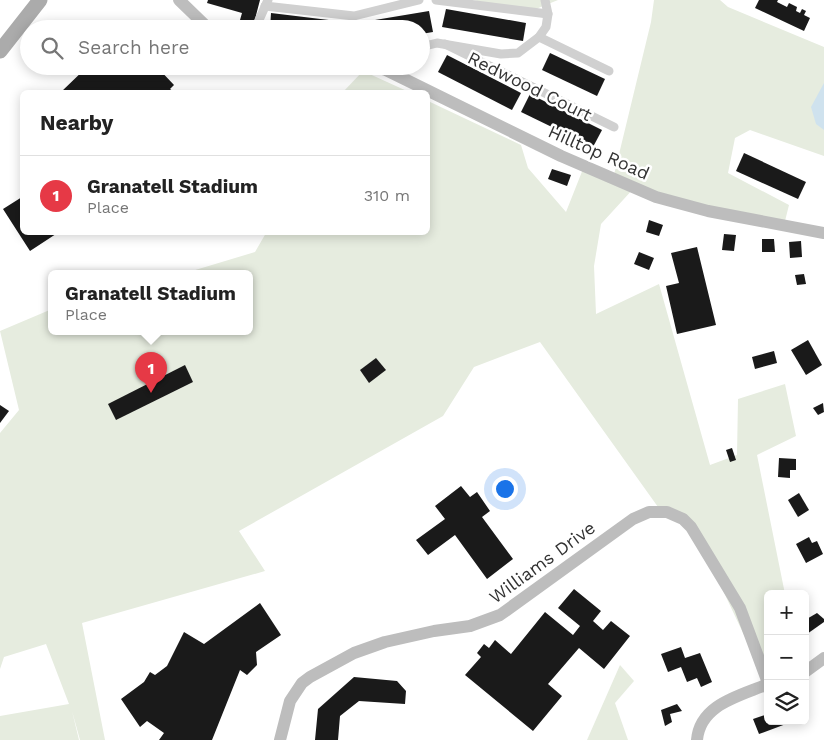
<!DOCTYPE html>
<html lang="en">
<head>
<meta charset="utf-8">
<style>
	body { margin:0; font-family:"Work Sans",sans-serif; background:#f6f6f6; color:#222 }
	.controls { position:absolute; right:15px; bottom:15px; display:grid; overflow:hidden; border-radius:8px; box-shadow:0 2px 12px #0003 }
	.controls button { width:45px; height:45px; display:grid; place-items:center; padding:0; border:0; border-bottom:1px solid #e0e0e0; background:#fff; color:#222; font:25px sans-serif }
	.you { position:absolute; left:504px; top:488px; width:18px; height:18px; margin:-12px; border:4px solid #fff; border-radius:50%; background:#1a73e8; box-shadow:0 0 0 8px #1a73e833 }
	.badge { display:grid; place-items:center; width:32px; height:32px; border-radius:50%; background:#e63946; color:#fff; font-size:16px; font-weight:700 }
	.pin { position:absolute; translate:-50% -41px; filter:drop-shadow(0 1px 2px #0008) }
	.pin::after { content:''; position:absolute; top:26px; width:18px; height:15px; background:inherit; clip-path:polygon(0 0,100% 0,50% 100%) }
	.popup { position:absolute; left:48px; top:270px; width:205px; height:65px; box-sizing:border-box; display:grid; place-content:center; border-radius:8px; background:#fff; filter:drop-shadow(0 1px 4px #0005); font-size:16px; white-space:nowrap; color:#767676 }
	.popup b { font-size:19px; color:#222 }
	.popup::after { content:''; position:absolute; left:50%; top:100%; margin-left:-10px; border:10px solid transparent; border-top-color:#fff }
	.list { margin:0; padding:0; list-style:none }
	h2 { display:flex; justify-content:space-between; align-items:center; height:65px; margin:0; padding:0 20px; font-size:21px }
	h2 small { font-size:16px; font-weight:400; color:#767676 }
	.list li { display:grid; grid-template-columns:32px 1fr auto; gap:15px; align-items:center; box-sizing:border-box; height:80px; padding:0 20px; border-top:1px solid #e0e0e0 }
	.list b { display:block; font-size:19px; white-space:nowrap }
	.list p { margin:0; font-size:16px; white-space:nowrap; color:#767676 }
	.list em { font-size:16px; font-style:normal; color:#767676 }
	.icon { flex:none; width:28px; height:28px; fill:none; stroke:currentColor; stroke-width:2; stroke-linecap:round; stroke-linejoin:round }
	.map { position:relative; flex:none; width:824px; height:740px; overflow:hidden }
	.search { position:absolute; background:#fff; box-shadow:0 2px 12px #0003; left:20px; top:20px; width:410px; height:55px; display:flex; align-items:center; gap:12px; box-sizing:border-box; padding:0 18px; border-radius:28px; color:#767676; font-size:19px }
	.panel { position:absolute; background:#fff; box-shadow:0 2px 12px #0003; left:20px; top:90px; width:410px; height:145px; border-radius:8px }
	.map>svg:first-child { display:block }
	.green { fill:#e6ecdf }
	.water { fill:#cfe2ee }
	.building { fill:#1a1a1a }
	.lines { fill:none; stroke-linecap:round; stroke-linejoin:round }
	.street { stroke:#d0d0d0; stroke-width:9 }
	.secondary { stroke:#bdbdbd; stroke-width:12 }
	.primary { stroke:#ababab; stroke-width:15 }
	.labels { text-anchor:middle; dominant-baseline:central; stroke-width:5; stroke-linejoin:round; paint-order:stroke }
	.street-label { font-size:18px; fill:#333; stroke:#fff }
</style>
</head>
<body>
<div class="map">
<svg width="824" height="740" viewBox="0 0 824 740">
	<rect width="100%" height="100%" fill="#fff"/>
	<g class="green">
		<path d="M472,0H558L531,11Z"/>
		<path d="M654,0H720L728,7L824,47V156L750,130L735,138L728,173L789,205L784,225L634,188L601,224L594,266L596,314L659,284L710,465L737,455L738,399L785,384L796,436L757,455L785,594H768V663L759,667L695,531L658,507L540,342L474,367L443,416L239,531L265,571L82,623L105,740H80L72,711L79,740H0V716L69,704L46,644L4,657L0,669V433L19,410L0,331L52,309V332H250V274H182L255,252L266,233L428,232V101L521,145L528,168L566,212L583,169L613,179L651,22Z"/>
		<path d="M363,71L409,92H343Z"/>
		<path d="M620,665L634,681L615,703L628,740H587Z"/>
	</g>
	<path class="water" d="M824,83V130L816,124L811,107Z"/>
	<g class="building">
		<path d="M208,0H260L254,23L240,20L242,13L207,3Z"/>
		<path d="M759,0H778L777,2L787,7L789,3L797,7L796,11L800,13L802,9L806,11L804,15L810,18L804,31L755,8Z"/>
		<path d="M446,9L526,23L523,41L442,27Z"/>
		<path d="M429,11L433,32L421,34V29H352L351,24Z"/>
		<path d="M271,13L337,21L336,29H270Z"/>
		<path d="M550,53L605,79L597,96L542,70Z"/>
		<path d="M447,55L521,93L512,110L438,72Z"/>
		<path d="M88,66H156L174,85L170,89L174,92H61Z"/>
		<path d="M530,94L602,130L593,147L521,112Z"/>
		<path d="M744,153L806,182L798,199L736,171Z"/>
		<path d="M552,169L571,175L567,186L548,179Z"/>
		<path d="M22,197V232H59L30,251L3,209Z"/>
		<path d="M649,220L663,225L659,236L646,232Z"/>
		<path d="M724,234L736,235L734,251L722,250Z"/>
		<path d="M762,239H774L775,252H762Z"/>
		<path d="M801,241L802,257L790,258L789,242Z"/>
		<path d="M697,247L716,325L677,334L666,286L679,283L671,253Z"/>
		<path d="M639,252L654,258L649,270L634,264Z"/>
		<path d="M804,274L806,284L797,285L795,275Z"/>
		<path d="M808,340L822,365L806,375L791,350Z"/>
		<path d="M774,351L777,363L755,369L752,357Z"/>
		<path d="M376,358L386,370L369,383L360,370Z"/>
		<path d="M185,365L193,382L116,420L108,404Z"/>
		<path d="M823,403L824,412L818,415L813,408Z"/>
		<path d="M0,405L9,411L0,423Z"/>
		<path d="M732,448L736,460L730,462L726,450Z"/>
		<path d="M779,458L796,459V470H790V478L778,477Z"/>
		<path d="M461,486L470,497L477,492L490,511L482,517L513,559L487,579L455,535L428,555L416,540L445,519L435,506Z"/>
		<path d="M799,493L809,510L798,517L788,500Z"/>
		<path d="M809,537L812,543L817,541L823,554L806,563L796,544Z"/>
		<path d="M574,589L601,611L593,621L603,630L611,621L630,636L604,669L579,648L548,684L562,696L533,731L465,675L481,657L477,653L484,644L489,648L495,640L511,654L545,612L573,635L580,626L558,608Z"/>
		<path d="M260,603L281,635L256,652L257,665L247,675L240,670L212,740H159L164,733L147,721L140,727L121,699L144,682L150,672L155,675L167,666L184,632L204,644Z"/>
		<path d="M817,613L824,619V622L807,634L805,620Z"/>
		<path d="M681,647L685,658L700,653L712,682L701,687L697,678L687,682L681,667L668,672L661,654Z"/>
		<path d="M354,677L397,681L406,691L405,704L359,701L340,716L338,740H315L318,709Z"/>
		<path d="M677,704L682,711L670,714L672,722L665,726L661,710Z"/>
		<path d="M768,714V721H785L786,724L759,734L753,719Z"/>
	</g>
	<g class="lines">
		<g class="street">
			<path d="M436,0L548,14"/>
			<path d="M265,6L354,16L419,0"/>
			<path d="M255,29L268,0"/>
			<path d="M539,37L609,71"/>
			<path d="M445,44L614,127"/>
			<path d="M421,47L437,43L501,54L518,53L539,37L546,27L548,14L545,0"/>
			<path d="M400,76L405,66"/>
		</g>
		<g class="secondary">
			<path d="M179,0L209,29"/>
			<path d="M372,66L386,70L561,156L656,197L708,211L824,233"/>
			<path d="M805,672L824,658"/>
			<path d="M280,740L290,701L302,683L310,677L354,653L385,642L434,631L470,626L500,615L633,519L649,512H667L683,519L691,527L740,608L768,683"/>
			<path d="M697,740C700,704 740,696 768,684"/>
		</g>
		<path class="primary" d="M0,51L40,0"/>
	</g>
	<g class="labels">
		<g class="street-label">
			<text transform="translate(530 86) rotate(26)">Redwood Court</text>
			<text transform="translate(599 152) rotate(24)">Hilltop Road</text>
			<text transform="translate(542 562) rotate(-36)">Williams Drive</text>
		</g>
	</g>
</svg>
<div class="controls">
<button>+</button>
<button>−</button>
<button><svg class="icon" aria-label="layers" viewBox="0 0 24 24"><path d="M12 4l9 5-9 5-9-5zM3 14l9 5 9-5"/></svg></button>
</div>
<div class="you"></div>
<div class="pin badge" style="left:151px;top:393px">1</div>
<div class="popup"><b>Granatell Stadium</b>Place</div>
<div class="search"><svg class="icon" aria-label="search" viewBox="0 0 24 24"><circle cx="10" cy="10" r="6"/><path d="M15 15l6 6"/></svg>Search here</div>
<section class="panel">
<h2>Nearby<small></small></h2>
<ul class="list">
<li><span class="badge">1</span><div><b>Granatell Stadium</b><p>Place</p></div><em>310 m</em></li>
</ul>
</section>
</div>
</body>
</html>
